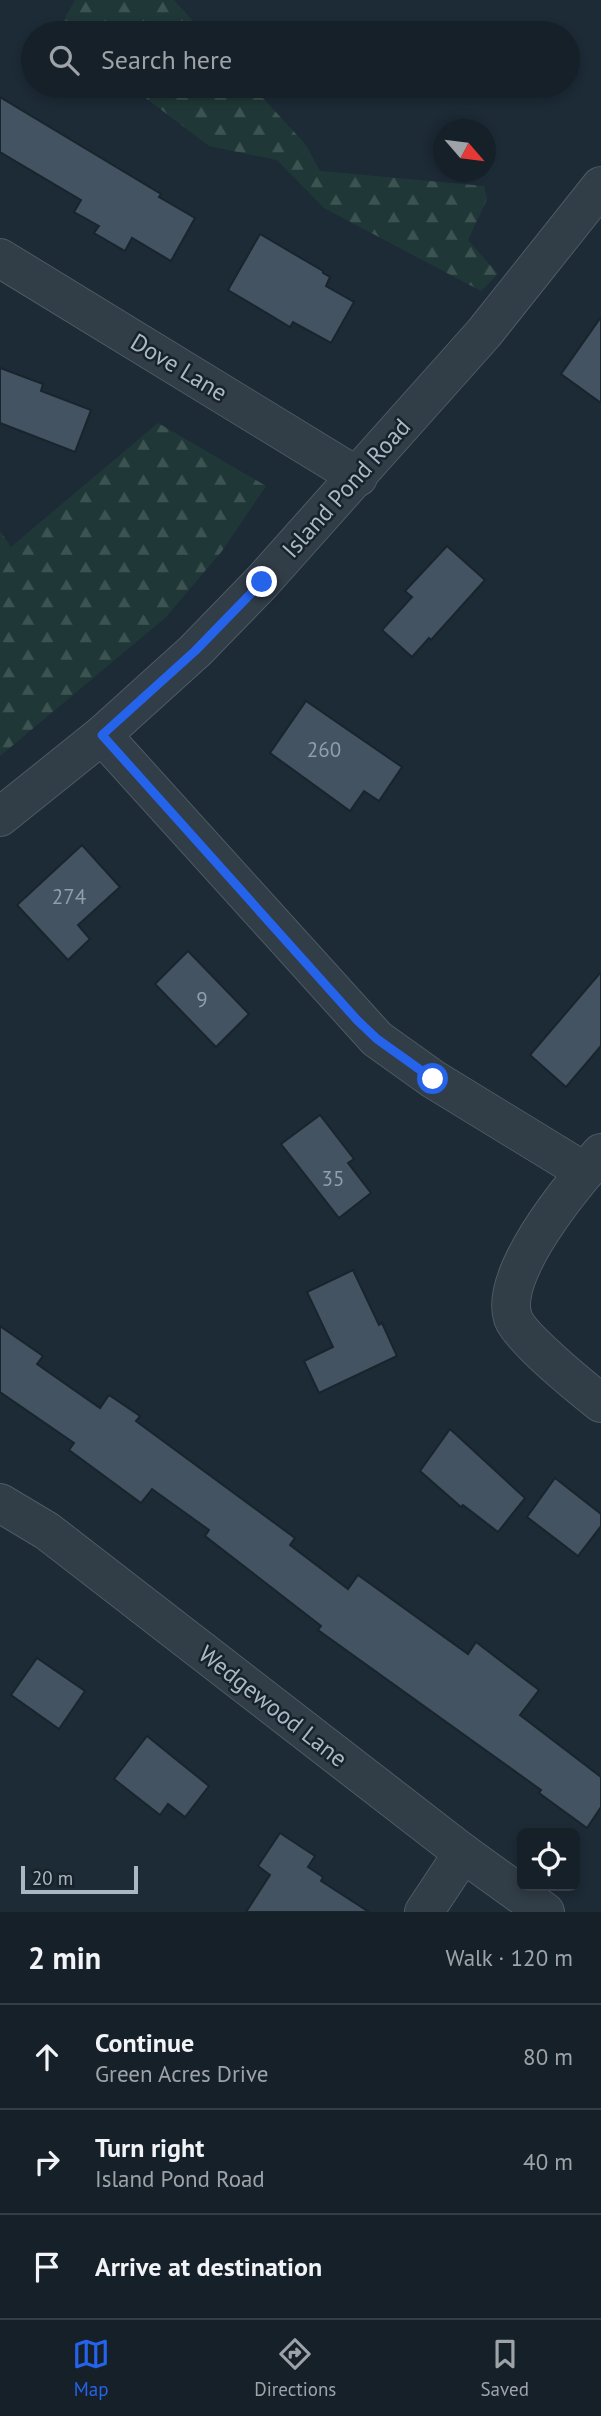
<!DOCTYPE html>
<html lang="en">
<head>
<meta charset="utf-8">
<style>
	body { margin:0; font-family:"PT Sans",sans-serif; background:#232d35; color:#f1f3f6 }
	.controls { position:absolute; right:21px; bottom:21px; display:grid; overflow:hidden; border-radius:10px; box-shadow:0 4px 10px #0003 }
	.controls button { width:63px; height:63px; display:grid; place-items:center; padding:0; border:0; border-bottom:2px solid #353e46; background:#162029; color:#f1f3f6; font:35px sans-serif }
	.compass { position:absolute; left:433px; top:119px; width:63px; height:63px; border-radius:50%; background:#162029; box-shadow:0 4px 10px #0003; rotate:118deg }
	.scale { position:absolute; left:21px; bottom:18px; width:117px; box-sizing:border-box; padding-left:7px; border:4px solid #aab8c5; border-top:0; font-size:19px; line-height:24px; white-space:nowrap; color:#aab8c5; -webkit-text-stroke:5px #17222b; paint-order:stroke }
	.stop { position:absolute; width:21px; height:21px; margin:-16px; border:5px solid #2563eb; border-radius:50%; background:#fff }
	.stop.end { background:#2563eb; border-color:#fff; box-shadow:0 2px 7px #0008 }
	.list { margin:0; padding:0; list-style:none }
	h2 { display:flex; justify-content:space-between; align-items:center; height:91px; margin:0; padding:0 28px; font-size:30px }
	h2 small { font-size:23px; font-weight:400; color:#9ea3a8 }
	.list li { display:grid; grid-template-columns:46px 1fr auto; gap:21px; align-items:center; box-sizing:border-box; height:105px; padding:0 28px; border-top:2px solid #353e46 }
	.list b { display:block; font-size:26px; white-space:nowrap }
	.list p { margin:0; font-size:23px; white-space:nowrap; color:#9ea3a8 }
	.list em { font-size:23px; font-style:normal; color:#9ea3a8 }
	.icon { flex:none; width:38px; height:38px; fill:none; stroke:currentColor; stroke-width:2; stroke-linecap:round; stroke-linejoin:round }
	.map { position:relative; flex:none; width:601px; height:1912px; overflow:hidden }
	.search { position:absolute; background:#162029; box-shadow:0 4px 10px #0003; left:21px; right:21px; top:21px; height:77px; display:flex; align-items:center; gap:18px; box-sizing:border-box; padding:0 24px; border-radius:38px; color:#9ea3a8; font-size:26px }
	.sheet { height:406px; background:#162029 }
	nav { display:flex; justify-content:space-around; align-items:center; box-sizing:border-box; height:98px; border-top:2px solid #353e46; background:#162029; font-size:19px; color:#9ea3a8 }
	nav a { display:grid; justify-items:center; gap:4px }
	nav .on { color:#2563eb }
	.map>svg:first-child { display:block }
	.forest { fill:url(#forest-firs) }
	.building { fill:#435361; stroke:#19242d; stroke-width:2 }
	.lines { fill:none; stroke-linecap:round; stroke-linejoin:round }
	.minor-casing { stroke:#4e5b65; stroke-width:40 }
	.minor { stroke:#313d47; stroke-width:38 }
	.route { stroke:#2563eb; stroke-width:9 }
	.labels { text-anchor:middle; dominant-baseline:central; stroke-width:5; stroke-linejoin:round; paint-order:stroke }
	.number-label { font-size:21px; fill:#909fac }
	.street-label { font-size:24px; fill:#aab8c5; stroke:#17222b }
</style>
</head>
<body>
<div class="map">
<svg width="601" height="1912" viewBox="0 0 601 1912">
	<defs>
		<pattern id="forest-firs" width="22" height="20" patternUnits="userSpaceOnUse" patternTransform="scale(1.75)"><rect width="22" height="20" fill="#1f3837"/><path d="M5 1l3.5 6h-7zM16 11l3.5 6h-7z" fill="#3d5352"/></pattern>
	</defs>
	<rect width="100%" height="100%" fill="#1d2b37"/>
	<g class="forest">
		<path d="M75,0H174L204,33H61L58,31Z"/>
		<path d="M130,86H252L306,145L320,171L484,186L487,199L468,240L498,274L481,291L324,208L277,160L209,146Z"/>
		<path d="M158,423L266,486L222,551L165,618L0,756V531L11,547Z"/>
	</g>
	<g class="building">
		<path d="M0,97L161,194L159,197L195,218L171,261L132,238L125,251L94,233L99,226L74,212L81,200L0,152Z"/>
		<path d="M260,234L323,271V273L330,277L326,286L354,302L331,343L293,322L290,327L228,290Z"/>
		<path d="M601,317V403L561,374Z"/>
		<path d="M0,368L43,384L41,391L91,410L75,452L0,423Z"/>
		<path d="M447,546L485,580L431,640L429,638L412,657L382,630L412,597L405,591Z"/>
		<path d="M306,701L402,767L379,801L364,791L350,811L270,753Z"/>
		<path d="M82,845L120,887L78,925L90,939L68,960L17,905Z"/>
		<path d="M188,951L249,1014L216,1047L155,984Z"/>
		<path d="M601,972V1046L566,1087L530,1055Z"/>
		<path d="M320,1115L354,1159L348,1163L371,1193L339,1218L281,1144Z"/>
		<path d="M353,1270L379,1325L382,1323L397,1356L319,1393L304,1361L333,1347L307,1292Z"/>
		<path d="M0,1326L43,1356L37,1364L100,1408L109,1395L140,1416L136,1421L295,1538L290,1545L348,1589L358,1575L468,1654L476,1642L539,1690L520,1715L601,1777V1807L587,1828L539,1793L541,1790L318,1630L321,1626L205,1536L209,1530L152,1489L141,1503L69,1450L74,1443L0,1392Z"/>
		<path d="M450,1429L525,1498L498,1532L463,1505L461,1507L420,1471Z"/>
		<path d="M555,1478L601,1514V1526L578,1556L527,1517Z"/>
		<path d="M37,1658L85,1691L59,1729L11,1695Z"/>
		<path d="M147,1736L209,1786L185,1817L168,1804L160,1815L114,1779Z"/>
		<path d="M280,1833L315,1856L308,1867L323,1877L321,1881L369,1912H246L270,1875L258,1866Z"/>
	</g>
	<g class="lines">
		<g class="minor-casing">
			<g id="minor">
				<path d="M0,258L358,477"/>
				<path d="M102,735L377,1039L433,1079L585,1172"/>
				<path d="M0,817L102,735L195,651L262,582L484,333L601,186"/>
				<path d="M601,1153C573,1185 498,1274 513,1318C520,1338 582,1388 601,1403"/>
				<path d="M0,1503L47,1531L463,1853L545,1912"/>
				<path d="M424,1912L463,1853"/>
			</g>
		</g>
		<use href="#minor" class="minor"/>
	</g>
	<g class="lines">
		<path class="route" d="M262,582L195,651L102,735L357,1020L377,1039L433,1079"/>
	</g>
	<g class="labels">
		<g class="number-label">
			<text x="324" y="749">260</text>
			<text x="69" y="896">274</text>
			<text x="202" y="999">9</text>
			<text x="333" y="1178">35</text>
		</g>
		<g class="street-label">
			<text transform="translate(179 367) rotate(31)">Dove Lane</text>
			<text transform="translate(346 488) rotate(-48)">Island Pond Road</text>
			<text transform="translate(273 1706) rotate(38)">Wedgewood Lane</text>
		</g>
	</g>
</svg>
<div class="controls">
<button><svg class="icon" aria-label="locate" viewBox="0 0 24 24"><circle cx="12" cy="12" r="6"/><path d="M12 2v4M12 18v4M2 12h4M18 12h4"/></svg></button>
</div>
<svg class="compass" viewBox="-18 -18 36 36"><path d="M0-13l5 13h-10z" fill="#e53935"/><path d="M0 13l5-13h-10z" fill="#9ea3a8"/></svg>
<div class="scale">20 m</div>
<div class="stop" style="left:433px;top:1079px"></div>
<div class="stop end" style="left:262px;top:582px"></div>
<div class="search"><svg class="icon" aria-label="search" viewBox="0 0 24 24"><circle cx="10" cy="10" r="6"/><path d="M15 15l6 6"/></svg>Search here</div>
</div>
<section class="sheet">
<h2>2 min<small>Walk · 120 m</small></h2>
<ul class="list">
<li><svg class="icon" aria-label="ahead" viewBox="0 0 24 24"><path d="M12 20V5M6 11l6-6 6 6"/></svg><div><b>Continue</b><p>Green Acres Drive</p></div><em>80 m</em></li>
<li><svg class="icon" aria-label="right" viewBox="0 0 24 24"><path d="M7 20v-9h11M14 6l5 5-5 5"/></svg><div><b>Turn right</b><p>Island Pond Road</p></div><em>40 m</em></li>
<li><svg class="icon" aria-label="arrive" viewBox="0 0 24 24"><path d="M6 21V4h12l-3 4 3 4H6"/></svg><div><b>Arrive at destination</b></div></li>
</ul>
</section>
<nav>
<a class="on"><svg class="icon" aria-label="map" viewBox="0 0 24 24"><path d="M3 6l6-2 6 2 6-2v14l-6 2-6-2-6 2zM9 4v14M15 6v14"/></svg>Map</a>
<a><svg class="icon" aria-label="directions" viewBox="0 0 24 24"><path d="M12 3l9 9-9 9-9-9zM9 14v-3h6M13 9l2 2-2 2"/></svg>Directions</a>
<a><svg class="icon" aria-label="saved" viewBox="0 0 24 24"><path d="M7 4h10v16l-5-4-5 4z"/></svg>Saved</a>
</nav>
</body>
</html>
